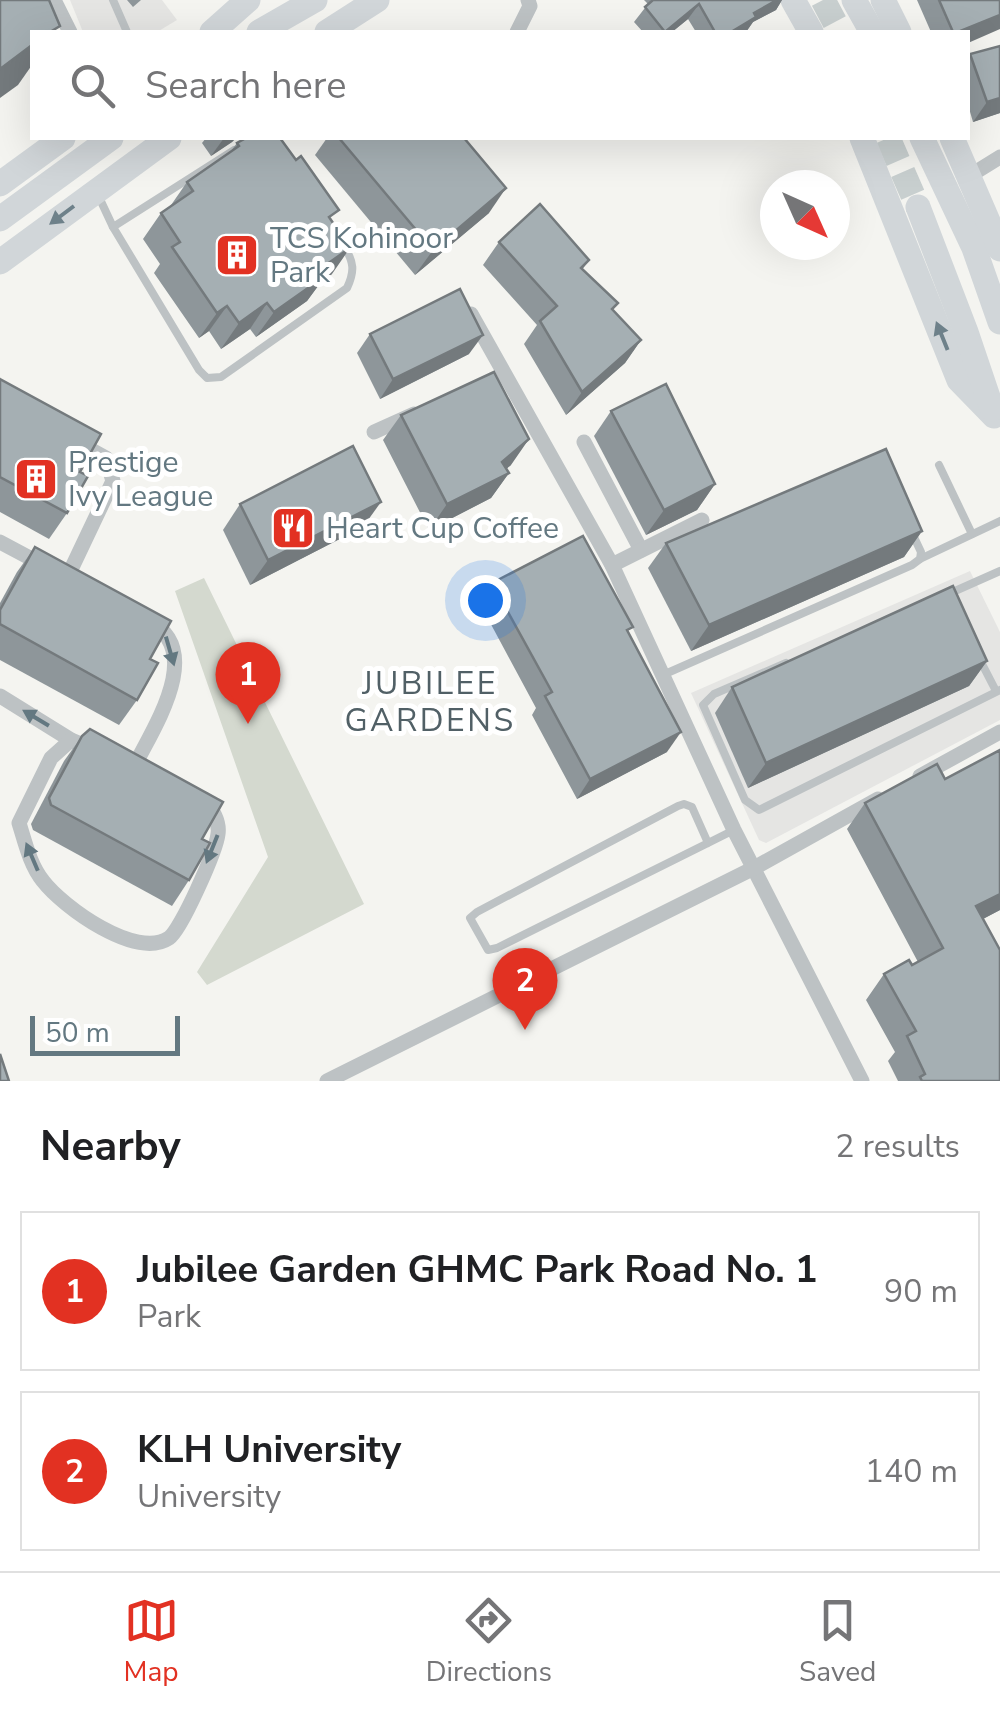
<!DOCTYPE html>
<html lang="en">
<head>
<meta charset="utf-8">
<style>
	body { margin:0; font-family:"Nunito Sans",sans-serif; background:#f2f2f2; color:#202124 }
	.compass { position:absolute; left:760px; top:170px; width:90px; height:90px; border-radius:50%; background:#fff; box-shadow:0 10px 40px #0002; rotate:135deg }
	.scale { position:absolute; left:30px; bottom:25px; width:150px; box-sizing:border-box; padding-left:10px; border:5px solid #637881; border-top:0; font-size:28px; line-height:35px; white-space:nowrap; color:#637881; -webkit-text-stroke:8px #fff; paint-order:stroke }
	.you { position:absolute; left:485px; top:600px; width:35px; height:35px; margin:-25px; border:8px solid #fff; border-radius:50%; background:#1a73e8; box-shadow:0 0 0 15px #1a73e833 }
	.badge { display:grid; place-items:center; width:65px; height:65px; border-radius:50%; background:#e23122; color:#fff; font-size:32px; font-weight:700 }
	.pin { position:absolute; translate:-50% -82px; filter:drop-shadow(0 2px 5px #0008) }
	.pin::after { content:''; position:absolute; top:52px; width:35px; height:30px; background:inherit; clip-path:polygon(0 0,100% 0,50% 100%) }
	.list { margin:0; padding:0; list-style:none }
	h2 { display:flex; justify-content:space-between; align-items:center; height:130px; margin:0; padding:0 40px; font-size:42px }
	h2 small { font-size:32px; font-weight:400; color:#757577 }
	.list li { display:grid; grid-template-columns:65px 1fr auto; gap:30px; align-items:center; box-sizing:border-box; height:160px; margin:0 20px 20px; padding:0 20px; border:2px solid #e0e0e0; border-radius:0px }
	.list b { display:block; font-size:38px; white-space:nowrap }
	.list p { margin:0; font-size:32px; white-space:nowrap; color:#757577 }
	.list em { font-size:32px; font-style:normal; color:#757577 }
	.icon { flex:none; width:55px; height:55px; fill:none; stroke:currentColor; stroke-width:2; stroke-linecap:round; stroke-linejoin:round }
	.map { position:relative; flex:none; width:1000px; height:1081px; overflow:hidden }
	.search { position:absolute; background:#fff; box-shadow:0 10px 40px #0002; left:30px; right:30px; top:30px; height:110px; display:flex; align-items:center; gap:25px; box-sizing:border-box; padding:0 35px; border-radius:0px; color:#757577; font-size:38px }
	.sheet { height:490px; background:#fff }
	nav { display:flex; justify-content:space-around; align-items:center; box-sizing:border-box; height:140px; border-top:2px solid #e0e0e0; background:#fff; font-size:28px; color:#757577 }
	nav a { display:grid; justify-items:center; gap:5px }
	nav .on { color:#e23122 }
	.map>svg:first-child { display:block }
	.built { fill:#e5e5e3 }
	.green { fill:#d4d9cf }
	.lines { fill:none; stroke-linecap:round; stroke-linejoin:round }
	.primary-tunnel { stroke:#c8cfcf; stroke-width:25; stroke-dasharray:25 12; stroke-linecap:butt }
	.service { stroke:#bdc2c4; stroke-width:8 }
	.minor { stroke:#bdc2c4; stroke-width:15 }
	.primary { stroke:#d1d6d9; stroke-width:25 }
	.wall { fill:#8e969a }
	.shaded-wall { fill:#747a7d }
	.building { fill:#a5afb3; stroke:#747a7d; stroke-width:2.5 }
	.oneway { fill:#6e818a }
	.oneway2 { fill:#637881 }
	.labels { text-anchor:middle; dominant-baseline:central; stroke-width:10; stroke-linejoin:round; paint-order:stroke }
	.poi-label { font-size:30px; fill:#637881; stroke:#fff; text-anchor:start }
	.neighbourhood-label { font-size:32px; letter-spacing:2.5px; fill:#516066; stroke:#fff }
</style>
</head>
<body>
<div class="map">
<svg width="1000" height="1081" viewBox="0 0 1000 1081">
	<rect width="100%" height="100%" fill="#f4f4f0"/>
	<g class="built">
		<path d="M70,0H162L177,20L157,32H83Z"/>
		<path d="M970,571L1000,632V720L766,843L759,840L691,693Z"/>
	</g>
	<path class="green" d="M204,578L364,904L207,985L197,972L268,857L175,591Z"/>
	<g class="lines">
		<g class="primary-tunnel">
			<path d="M823,0L840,32"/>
			<path d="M888,138L918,207"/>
		</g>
		<g class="service">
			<path d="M113,0L127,32"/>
			<path d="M234,150L113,227L199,370L207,378L221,377L347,288C355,271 354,262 344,246"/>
			<path d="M98,195L113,227"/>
			<path d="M939,465L972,534"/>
			<path d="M920,559L1000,521"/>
			<path d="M946,595L1000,571"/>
			<path d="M980,660L996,691"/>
			<path d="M786,663L714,694L703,705L745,800L759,810L1000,690"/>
			<path d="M665,674L912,565L920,559L921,552L913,535"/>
			<path d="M708,843L692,807L684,804L678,806L477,912L470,918L488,950L497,948L708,843L734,830"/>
		</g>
		<g class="minor">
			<path d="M54,0L70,32"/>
			<path d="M517,32L530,6L528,0"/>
			<path d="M971,175L1000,157"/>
			<path d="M471,314L612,565L734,830L862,1081"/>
			<path d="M374,432L414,414"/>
			<path d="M584,442L641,550"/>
			<path d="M0,542L45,566"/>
			<path d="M612,565L702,520"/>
			<path d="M67,578L113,481L106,458L75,441"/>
			<path d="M0,696L71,740L97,751"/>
			<path d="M71,740L51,758L19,823C25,842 30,865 43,881C63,907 136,960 169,938C181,930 216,851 218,834C220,821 212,809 204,799"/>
			<path d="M134,767C153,728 206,651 149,621"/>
			<path d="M920,776L1000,732"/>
			<path d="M327,1081L754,868L878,799"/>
		</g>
		<g class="primary">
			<path d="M793,0L811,32"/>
			<path d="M854,0L872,32"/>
			<path d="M883,0L899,32"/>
			<path d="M212,32L248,0"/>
			<path d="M259,32L315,0"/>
			<path d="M327,32L377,0"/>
			<path d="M862,138L959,380L994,416"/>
			<path d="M922,138L974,248L1000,322"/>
			<path d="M952,138L1000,249"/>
			<path d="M0,184L63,138"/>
			<path d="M918,207L966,332L992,409"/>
			<path d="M0,219L111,138"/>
			<path d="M0,262L169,138"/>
		</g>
	</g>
	<g class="wall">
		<path d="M127,0H141L133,7Z"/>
		<path d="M644,0H782L776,10L753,22L746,32H696L688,19L672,32H643L634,22L648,4Z"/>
		<path d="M917,0H1000L968,32H931Z"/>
		<path d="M970,54L1000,113L973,122L968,105V58Z"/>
		<path d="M206,138H236L232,142L211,156L202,143Z"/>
		<path d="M327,138H464L489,213L415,275L315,155Z"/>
		<path d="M237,143L332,221V274L321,282L307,301L256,337L250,329L221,349L209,331L199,338L154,273L160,264L143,239L161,213L169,208L187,182L231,151Z"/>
		<path d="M499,242L589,260L582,270L613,310L641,340L625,363L566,415L524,344L537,325L483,265Z"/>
		<path d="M370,334L469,354L380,399L357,353Z"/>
		<path d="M0,379L80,472L67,513L49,539L0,512Z"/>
		<path d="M611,411L715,484L697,510L646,535L594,436Z"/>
		<path d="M401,415L511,465L506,469L509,473L491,498L429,530L383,440Z"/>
		<path d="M240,504L363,527L250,585L223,530Z"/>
		<path d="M922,531L904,557L691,651L648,568L666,543Z"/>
		<path d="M35,547L137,700L119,725L0,660V603L17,572Z"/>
		<path d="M492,583L629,634L667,752L577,799L532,715L536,708L479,602Z"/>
		<path d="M987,661L969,686L748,788L715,713L732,687Z"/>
		<path d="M82,736L189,880L172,906L33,830L31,824L64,761Z"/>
		<path d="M1000,750V910L983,919L1000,1081H898L888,1061L895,1052L866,1000L884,974L918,962L847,829L865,803L945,779Z"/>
	</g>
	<g class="shaded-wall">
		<path d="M777,0H782L776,10L753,22L746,32H731L754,13Z"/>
		<path d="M699,4L688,19L672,32H664Z"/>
		<path d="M1000,15V29L968,43V32H958Z"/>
		<path d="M32,45V65L18,85L0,98V69Z"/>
		<path d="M1000,98V113L973,122L987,102Z"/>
		<path d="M224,138H236L232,142L211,156Z"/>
		<path d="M506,188L489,213L415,275L433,250Z"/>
		<path d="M350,248L332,274L321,282L307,301L256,337L274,312L320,269Z"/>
		<path d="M267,303L250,329L221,349L239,323Z"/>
		<path d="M227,306L209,331L199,338L217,313Z"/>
		<path d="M483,335L469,354L380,399L393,379Z"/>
		<path d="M641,340L625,363L566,415L582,392Z"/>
		<path d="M529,439L511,465L492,481L509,473L491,498L429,530L447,504L502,462Z"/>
		<path d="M715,484L697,510L646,535L664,510Z"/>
		<path d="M381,502L363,527L250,585L268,560Z"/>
		<path d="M922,531L904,557L691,651L709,625Z"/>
		<path d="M987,661L969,686L748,788L766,763Z"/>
		<path d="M681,732L667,752L577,799L590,779Z"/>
		<path d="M1000,894V910L958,932L976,906Z"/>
	</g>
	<g class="building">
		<path d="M0,0H49L60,26L50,32H32V45L0,69Z"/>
		<path d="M653,0H777L754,13L756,17L731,32H715L699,4L665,32L645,7Z"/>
		<path d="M939,0H1000V15L958,32H953Z"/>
		<path d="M1000,46V98L987,102L970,54Z"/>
		<path d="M246,138H280L296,160L301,156L339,210L329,217L350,248L320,269L325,276L274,312L267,303L239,323L227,306L217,313L172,247L180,242L161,213L193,191L187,182L239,146L237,143Z"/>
		<path d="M339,138H464L506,188L433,250Z"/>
		<path d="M540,204L589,260L581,268L618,303L612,309L641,340L582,392L540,321L557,306L499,242Z"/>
		<path d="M460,289L483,335L393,379L370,334Z"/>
		<path d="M494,372L529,439L502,462L509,473L447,504L401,415Z"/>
		<path d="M0,379L101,434L80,472L88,476L67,513L0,477Z"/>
		<path d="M666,384L715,484L664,510L611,411Z"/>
		<path d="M353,446L381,502L268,560L240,504Z"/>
		<path d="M886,449L922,531L709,625L666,543Z"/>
		<path d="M583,536L633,627L627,630L681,732L590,779L545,696L552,692L492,583Z"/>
		<path d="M35,547L171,621L150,659L158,663L137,700L0,624V610Z"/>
		<path d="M953,586L987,661L766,763L732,687Z"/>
		<path d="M90,729L223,802L202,839L210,843L189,880L51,805L49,798L82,736Z"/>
		<path d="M1000,750V894L976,906L1000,950V1081H922L920,1077L925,1074L907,1036L916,1031L884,974L909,960L912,965L943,948L865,803L937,764L945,779Z"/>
		<path d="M0,1054L9,1081H0Z"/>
	</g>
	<defs><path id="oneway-solid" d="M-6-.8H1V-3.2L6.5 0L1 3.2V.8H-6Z" transform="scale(2.5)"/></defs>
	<g class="oneway">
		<use href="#oneway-solid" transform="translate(62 215) rotate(143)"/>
		<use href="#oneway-solid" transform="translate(942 336) rotate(-112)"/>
	</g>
	<g class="oneway2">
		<use href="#oneway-solid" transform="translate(170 651) rotate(74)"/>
		<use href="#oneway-solid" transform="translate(36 718) rotate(-149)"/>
		<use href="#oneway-solid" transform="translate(212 849) rotate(112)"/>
		<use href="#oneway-solid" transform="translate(32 857) rotate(-113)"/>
	</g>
	<defs>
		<g id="building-square" transform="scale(2.25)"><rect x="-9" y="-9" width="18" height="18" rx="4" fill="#e23122" stroke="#fff"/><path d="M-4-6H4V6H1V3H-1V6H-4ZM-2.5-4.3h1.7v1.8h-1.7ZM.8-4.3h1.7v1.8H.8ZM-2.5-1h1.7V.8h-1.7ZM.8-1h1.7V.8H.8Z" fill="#fff"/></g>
		<g id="restaurant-square" transform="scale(2.25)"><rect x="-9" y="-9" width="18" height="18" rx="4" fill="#e23122" stroke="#fff"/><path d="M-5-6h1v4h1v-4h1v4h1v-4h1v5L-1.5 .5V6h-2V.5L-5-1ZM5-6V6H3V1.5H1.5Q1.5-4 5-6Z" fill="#fff"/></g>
	</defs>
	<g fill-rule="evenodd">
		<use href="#building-square" x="237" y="255"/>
		<use href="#building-square" x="36" y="479"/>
		<use href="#restaurant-square" x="293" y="528"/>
	</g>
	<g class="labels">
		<g class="poi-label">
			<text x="270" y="238">TCS Kohinoor<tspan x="270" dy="34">Park</tspan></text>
			<text x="68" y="462">Prestige<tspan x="68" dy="34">Ivy League</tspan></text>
			<text x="326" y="528">Heart Cup Coffee</text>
		</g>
		<g class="neighbourhood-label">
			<text x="430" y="683">JUBILEE<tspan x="430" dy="37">GARDENS</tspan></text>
		</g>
	</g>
</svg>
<svg class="compass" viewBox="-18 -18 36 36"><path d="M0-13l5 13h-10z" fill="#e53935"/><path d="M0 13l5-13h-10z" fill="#757577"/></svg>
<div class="scale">50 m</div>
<div class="you"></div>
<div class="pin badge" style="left:248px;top:724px">1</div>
<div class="pin badge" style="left:525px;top:1030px">2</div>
<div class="search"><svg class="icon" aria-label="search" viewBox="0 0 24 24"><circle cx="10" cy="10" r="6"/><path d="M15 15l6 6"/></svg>Search here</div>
</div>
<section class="sheet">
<h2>Nearby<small>2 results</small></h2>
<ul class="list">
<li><span class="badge">1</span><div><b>Jubilee Garden GHMC Park Road No. 1</b><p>Park</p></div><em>90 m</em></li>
<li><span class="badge">2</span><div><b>KLH University</b><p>University</p></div><em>140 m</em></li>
</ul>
</section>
<nav>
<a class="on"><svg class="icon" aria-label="map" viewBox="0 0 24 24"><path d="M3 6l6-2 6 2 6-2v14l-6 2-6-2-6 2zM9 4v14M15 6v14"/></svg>Map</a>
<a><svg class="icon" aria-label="directions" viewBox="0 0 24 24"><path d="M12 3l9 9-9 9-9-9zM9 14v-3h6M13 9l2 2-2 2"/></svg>Directions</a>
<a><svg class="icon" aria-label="saved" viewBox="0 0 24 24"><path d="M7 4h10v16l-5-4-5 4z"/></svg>Saved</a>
</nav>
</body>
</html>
